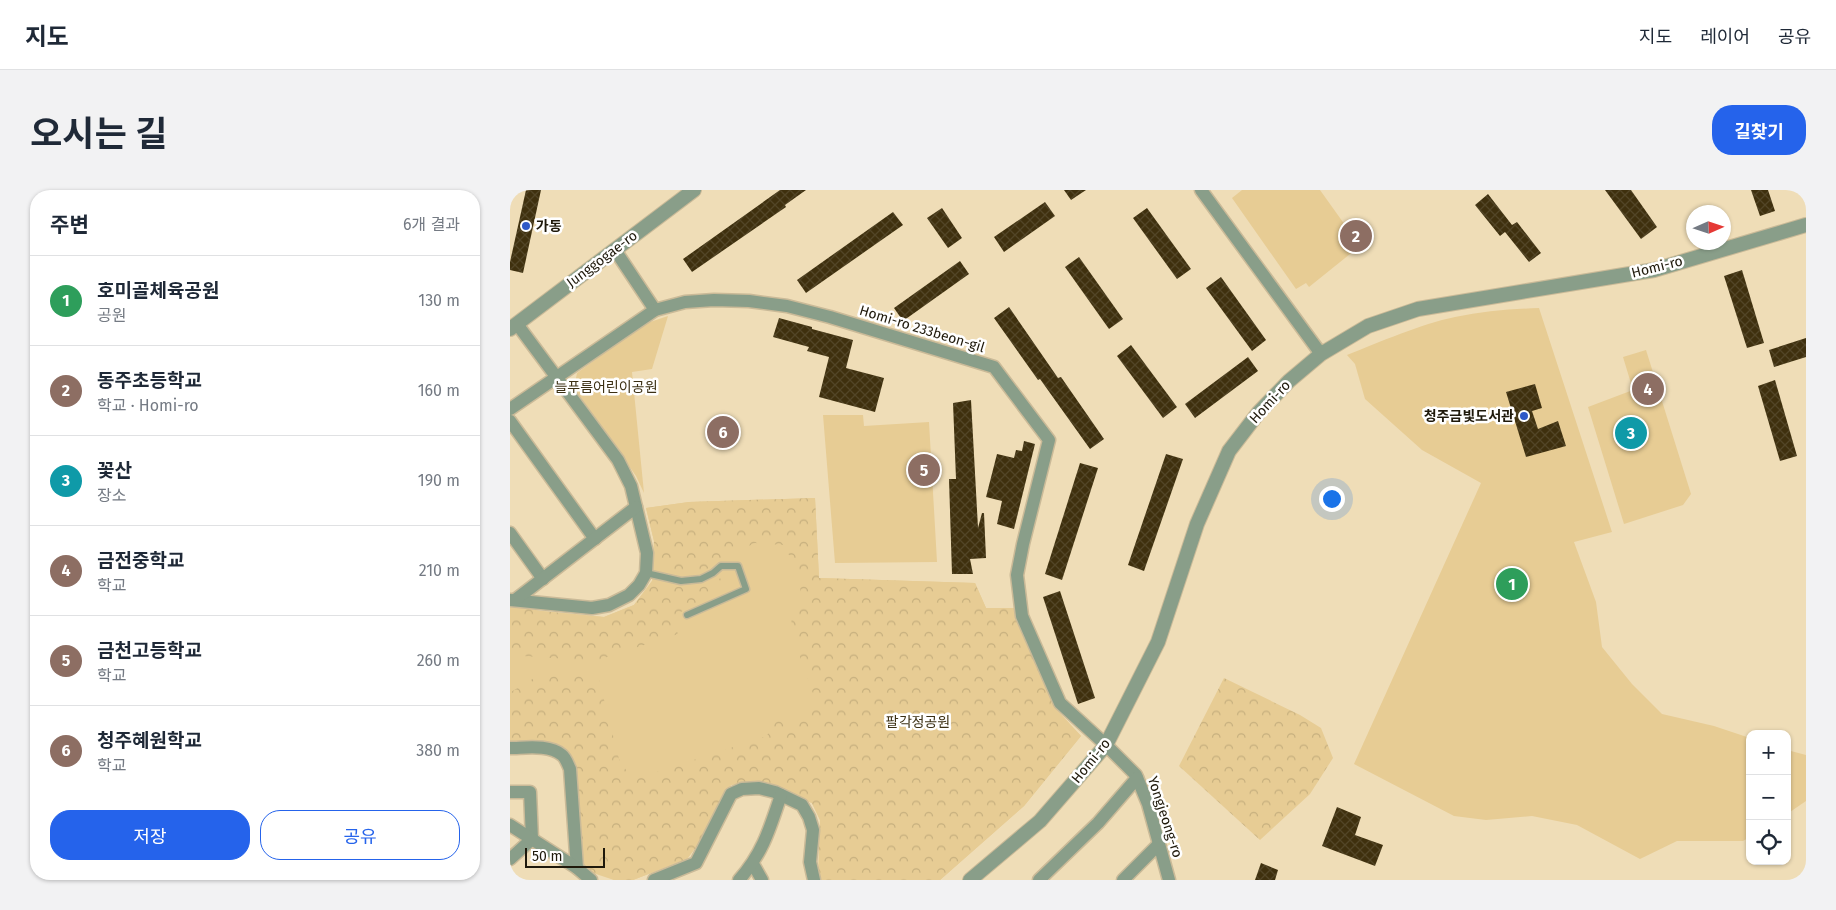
<!DOCTYPE html>
<html lang="ko">
<head>
<meta charset="utf-8">
<style>
	body { margin:0; font-family:"Fira Sans","Noto Sans KR",sans-serif; background:#f2f2f3; color:#1f2937 }
	.controls { position:absolute; right:15px; bottom:15px; display:grid; overflow:hidden; border-radius:10px; box-shadow:0 1px 4px #0004 }
	.controls button { width:45px; height:45px; display:grid; place-items:center; padding:0; border:0; border-bottom:1px solid #e0e1e3; background:#fff; color:#1f2937; font:25px sans-serif }
	.compass { position:absolute; left:1176px; top:15px; width:45px; height:45px; border-radius:50%; background:#fff; box-shadow:0 1px 4px #0004; rotate:87deg }
	.scale { position:absolute; left:15px; bottom:12px; width:80px; box-sizing:border-box; padding-left:5px; border:2px solid #1f190b; border-top:0; font-size:14px; line-height:18px; white-space:nowrap; color:#1f190b; -webkit-text-stroke:4px #fff; paint-order:stroke }
	.you { position:absolute; left:821px; top:308px; width:18px; height:18px; margin:-12px; border:4px solid #fff; border-radius:50%; background:#1a73e8; box-shadow:0 0 0 8px #1a73e833 }
	.badge { display:grid; place-items:center; width:32px; height:32px; border-radius:50%; background:#2563eb; color:#fff; font-size:16px; font-weight:700 }
	.pin { position:absolute; translate:-50% -50%; border:2px solid #fff; box-shadow:0 1px 5px #0006 }
	.list { margin:0; padding:0; list-style:none }
	h2 { display:flex; justify-content:space-between; align-items:center; height:65px; margin:0; padding:0 20px; font-size:21px }
	h2 small { font-size:16px; font-weight:400; color:#747a83 }
	.list li { display:grid; grid-template-columns:32px 1fr auto; gap:15px; align-items:center; box-sizing:border-box; height:90px; padding:0 20px; border-top:1px solid #e0e1e3 }
	.list b { display:block; font-size:19px; white-space:nowrap }
	.list p { margin:0; font-size:16px; white-space:nowrap; color:#747a83 }
	.list em { font-size:16px; font-style:normal; color:#747a83 }
	.actions { display:flex; gap:10px; padding:15px 20px }
	.actions a { flex:1; padding:11px 0; border:1px solid #2563eb; border-radius:20px; text-align:center; font-size:18px; color:#2563eb }
	.actions .main { background:#2563eb; color:#fff }
	.icon { flex:none; width:28px; height:28px; fill:none; stroke:currentColor; stroke-width:2; stroke-linecap:round; stroke-linejoin:round }
	.map { position:relative; flex:none; width:1296px; height:690px; overflow:hidden; border-radius:20px }
	header { display:flex; align-items:center; gap:30px; box-sizing:border-box; height:70px; padding:0 25px; background:#fff; border-bottom:1px solid #e0e1e3 }
	header strong { font-size:24px }
	nav { display:flex; gap:28px; margin-inline-start:auto; font-size:18px }
	.intro { display:flex; align-items:center; justify-content:space-between; box-sizing:border-box; height:120px; padding:0 30px }
	h1 { margin:0; font-size:35px }
	.button { padding:12px 22px; border-radius:20px; background:#2563eb; color:#fff; font-size:18px; font-weight:700 }
	main { display:flex; gap:30px; padding:0 30px }
	aside { flex:1; background:#fff; border-radius:20px; box-shadow:0 1px 4px #0004 }
	.map>svg:first-child { display:block }
	.green { fill:#e7cc94 }
	.forest { fill:url(#forest-crowns) }
	.building { fill:url(#building-cross-hatch) }
	.lines { fill:none; stroke-linecap:round; stroke-linejoin:round }
	.service-casing { stroke:#caba98; stroke-width:9 }
	.minor-casing { stroke:#caba98; stroke-width:15 }
	.tertiary-casing { stroke:#caba98; stroke-width:16 }
	.service { stroke:#899e89; stroke-width:6 }
	.minor { stroke:#899e89; stroke-width:12 }
	.tertiary { stroke:#899e89; stroke-width:14 }
	.poi-dot { fill:#2e58c7; stroke:#fff; stroke-width:2 }
	.labels { text-anchor:middle; dominant-baseline:central; stroke-width:5; stroke-linejoin:round; paint-order:stroke }
	.poi-label { font-size:14px; font-weight:bold; fill:#1f190b; stroke:#fff; text-anchor:start }
	.street-label { font-size:14px; fill:#1f190b; stroke:#fff }
	.park-label { font-size:14px; fill:#3c3014; stroke:#fff }
</style>
</head>
<body>
<header>
<strong>지도</strong>
<nav><a>지도</a><a>레이어</a><a>공유</a></nav>
</header>
<div class="intro"><h1>오시는 길</h1><a class="button">길찾기</a></div>
<main>
<aside>
<h2>주변<small>6개 결과</small></h2>
<ul class="list">
<li><span class="badge" style="background:#2e9e5b">1</span><div><b>호미골체육공원</b><p>공원</p></div><em>130 m</em></li>
<li><span class="badge" style="background:#8d6e63">2</span><div><b>동주초등학교</b><p>학교 · Homi-ro</p></div><em>160 m</em></li>
<li><span class="badge" style="background:#0f9aa8">3</span><div><b>꽃산</b><p>장소</p></div><em>190 m</em></li>
<li><span class="badge" style="background:#8d6e63">4</span><div><b>금전중학교</b><p>학교</p></div><em>210 m</em></li>
<li><span class="badge" style="background:#8d6e63">5</span><div><b>금천고등학교</b><p>학교</p></div><em>260 m</em></li>
<li><span class="badge" style="background:#8d6e63">6</span><div><b>청주혜원학교</b><p>학교</p></div><em>380 m</em></li>
</ul>
<div class="actions"><a class="main">저장</a><a>공유</a></div>
</aside>
<div class="map">
<svg width="1296" height="690" viewBox="0 0 1296 690">
	<defs>
		<pattern id="forest-crowns" width="20" height="18" patternUnits="userSpaceOnUse" patternTransform="scale(1.25)"><rect width="20" height="18" fill="#e7cc94"/><path d="M2 6a3 3 0 1 1 6 0M12 15a3 3 0 1 1 6 0" fill="none" stroke="#c6af7e"/></pattern>
		<pattern id="building-cross-hatch" width="8" height="8" patternUnits="userSpaceOnUse" patternTransform="scale(1.25)"><rect width="8" height="8" fill="#3f300e"/><path d="M0 0l8 8M0 8l8-8" fill="none" stroke="#524527"/></pattern>
	</defs>
	<rect width="100%" height="100%" fill="#efddb7"/>
	<g class="green">
		<path d="M732,0H810L850,56L799,97L796,93L786,99L722,8Z"/>
		<path d="M1029,118L1102,342L1064,352L1086,412L1092,457L1122,494L1152,524L1204,536L1240,548V647L1233,651H1167L1130,669L1067,635L1022,626L976,630L944,626L844,574L971,293L912,260L855,209L845,174L837,165C870,152 911,134 945,127C973,121 1001,119 1029,118Z"/>
		<path d="M158,126L142,179L122,182L134,303L126,286L64,198L67,183L134,134Z"/>
		<path d="M1136,160L1181,304L1173,315L1114,334L1078,217L1123,200L1113,167Z"/>
		<path d="M313,225H353L354,236L419,232L427,372L325,373Z"/>
		<path d="M305,308L309,388L465,393L476,418H504L547,520L571,546L514,616L430,690L310,648V630L302,613L247,591L221,595L186,657L177,669L123,690H104L71,672L66,574C51,545 28,551 0,552V416L31,421L94,427L124,415L142,391L144,351L136,318L179,312Z"/>
		<path d="M1277,560L1296,565V611L1277,624Z"/>
	</g>
	<g class="forest">
		<path d="M305,308L309,388L465,393L476,418H504L547,520L571,546L514,616L430,690H310L308,685L310,630L302,613L247,591L221,595L186,657L177,669L123,690H104L77,681L71,672L66,574C51,545 28,551 0,552V501L1,502L24,488L87,482L109,569L116,580L128,588L257,546L263,531L298,528L307,515L281,441L282,419L292,407L285,375L273,355L245,353L208,371L193,382L155,379L143,372L144,351L136,318L179,312Z"/>
		<path d="M211,388L214,389L204,405L161,427L168,444L85,471L13,466L0,478V416L31,421L94,427L124,415L142,391L154,396L190,398Z"/>
		<path d="M714,488L790,525L811,538L823,568L800,604L750,650L669,576Z"/>
	</g>
	<g class="building">
		<path d="M16,0H31L13,83L0,80V72Z"/>
		<path d="M270,0H296L275,15L276,17L182,82L173,69Z"/>
		<path d="M554,0H576L561,10Z"/>
		<path d="M1095,0H1121L1147,37L1131,49Z"/>
		<path d="M1241,0H1258L1265,21L1250,26Z"/>
		<path d="M978,4L1002,35L1007,32L1031,63L1019,72L995,42L990,46L965,15Z"/>
		<path d="M535,12L545,26L494,62L484,47Z"/>
		<path d="M432,18L452,48L438,58L417,28Z"/>
		<path d="M637,18L681,79L667,89L623,28Z"/>
		<path d="M383,22L393,35L296,103L287,90Z"/>
		<path d="M569,67L613,129L599,139L555,77Z"/>
		<path d="M450,71L459,84L393,131L384,118Z"/>
		<path d="M1232,80L1254,153L1237,158L1214,86Z"/>
		<path d="M711,87L756,150L742,161L696,98Z"/>
		<path d="M499,117L548,188L551,187L594,249L580,259L530,189L528,190L484,128Z"/>
		<path d="M269,128L302,137V139L343,150L336,178L374,188L365,222L309,207L319,167L297,161L299,157L263,147Z"/>
		<path d="M1296,148V167L1264,177L1259,160Z"/>
		<path d="M621,155L667,217L653,228L607,166Z"/>
		<path d="M738,167L748,181L685,228L675,214Z"/>
		<path d="M1265,190L1287,266L1270,271L1248,196Z"/>
		<path d="M1025,194L1032,218L1022,221L1028,239L1048,231L1056,256L1016,267L996,202Z"/>
		<path d="M461,210L468,338L472,323H474L476,368L460,369L463,384H442L439,289H446L443,213Z"/>
		<path d="M514,251L525,254L504,339L487,334L492,311L476,307L487,264L504,268L506,260L512,261Z"/>
		<path d="M656,264L673,269L634,381L618,375Z"/>
		<path d="M570,273L588,278L552,390L535,384Z"/>
		<path d="M550,401L585,508L568,514L533,407Z"/>
		<path d="M827,617L851,627L845,645L873,655L865,676L812,656Z"/>
		<path d="M751,673L768,680L765,690H745Z"/>
	</g>
	<g class="lines">
		<g class="service-casing">
			<path id="service" d="M136,383L171,391L191,389L203,383L211,376H228L236,399L177,425"/>
		</g>
		<g class="minor-casing">
			<g id="minor">
				<path d="M691,0L811,164"/>
				<path d="M105,60L145,120"/>
				<path d="M0,219L145,120L175,112L204,110L239,111L277,116L320,127L484,177L539,250L513,354L507,385L512,426L550,513L596,555L626,585L638,614L659,690"/>
				<path d="M0,231L85,349"/>
				<path d="M0,343L33,389"/>
				<path d="M0,410L82,418L99,415L119,405L129,395L136,383L137,363L121,296L108,270L7,134"/>
				<path d="M5,410L126,317"/>
				<path d="M0,558C15,558 39,554 52,565C56,568 58,575 60,579L67,678"/>
				<path d="M0,602H20L22,649L0,669"/>
				<path d="M0,635L67,678L81,690"/>
				<path d="M243,674L252,690"/>
				<path d="M144,690L186,673L221,604L232,599L249,598L265,602L292,615L299,627L303,640L300,672L304,690"/>
				<path d="M229,690C253,663 260,638 271,605"/>
				<path d="M529,690L588,633L627,588"/>
				<path d="M613,690L649,654"/>
			</g>
		</g>
		<g class="tertiary-casing">
			<g id="tertiary">
				<path d="M0,139L184,0"/>
				<path d="M460,690L530,631L596,555L648,452L687,334L719,261L749,222L779,191L811,164L858,136L908,119L1144,80L1296,35"/>
			</g>
		</g>
		<use href="#service" class="service"/>
		<use href="#minor" class="minor"/>
		<use href="#tertiary" class="tertiary"/>
	</g>
	<g class="poi-dot">
		<circle cx="16" cy="36" r="5"/>
		<circle cx="1014" cy="226" r="5"/>
	</g>
	<g class="labels">
		<g class="poi-label">
			<text x="26" y="36">가동</text>
			<text x="1004" y="226" text-anchor="end">청주금빛도서관</text>
		</g>
		<g class="street-label">
			<text transform="translate(92 69) rotate(-37)">Junggogae-ro</text>
			<text transform="translate(1147 77) rotate(-14)">Homi-ro</text>
			<text transform="translate(412 139) rotate(17)">Homi-ro 233beon-gil</text>
			<text transform="translate(760 212) rotate(-47)">Homi-ro</text>
			<text transform="translate(581 571) rotate(-51)">Homi-ro</text>
			<text transform="translate(655 627) rotate(72)">Yongjeong-ro</text>
		</g>
		<g class="park-label">
			<text x="96" y="197">늘푸름어린이공원</text>
			<text x="408" y="532">팔각정공원</text>
		</g>
	</g>
</svg>
<div class="controls">
<button>+</button>
<button>−</button>
<button><svg class="icon" aria-label="locate" viewBox="0 0 24 24"><circle cx="12" cy="12" r="6"/><path d="M12 2v4M12 18v4M2 12h4M18 12h4"/></svg></button>
</div>
<svg class="compass" viewBox="-18 -18 36 36"><path d="M0-13l5 13h-10z" fill="#e53935"/><path d="M0 13l5-13h-10z" fill="#747a83"/></svg>
<div class="scale">50 m</div>
<div class="you"></div>
<div class="pin badge" style="left:1002px;top:394px;background:#2e9e5b">1</div>
<div class="pin badge" style="left:846px;top:46px;background:#8d6e63">2</div>
<div class="pin badge" style="left:1121px;top:243px;background:#0f9aa8">3</div>
<div class="pin badge" style="left:1138px;top:199px;background:#8d6e63">4</div>
<div class="pin badge" style="left:414px;top:280px;background:#8d6e63">5</div>
<div class="pin badge" style="left:213px;top:242px;background:#8d6e63">6</div>
</div>
</main>
</body>
</html>
